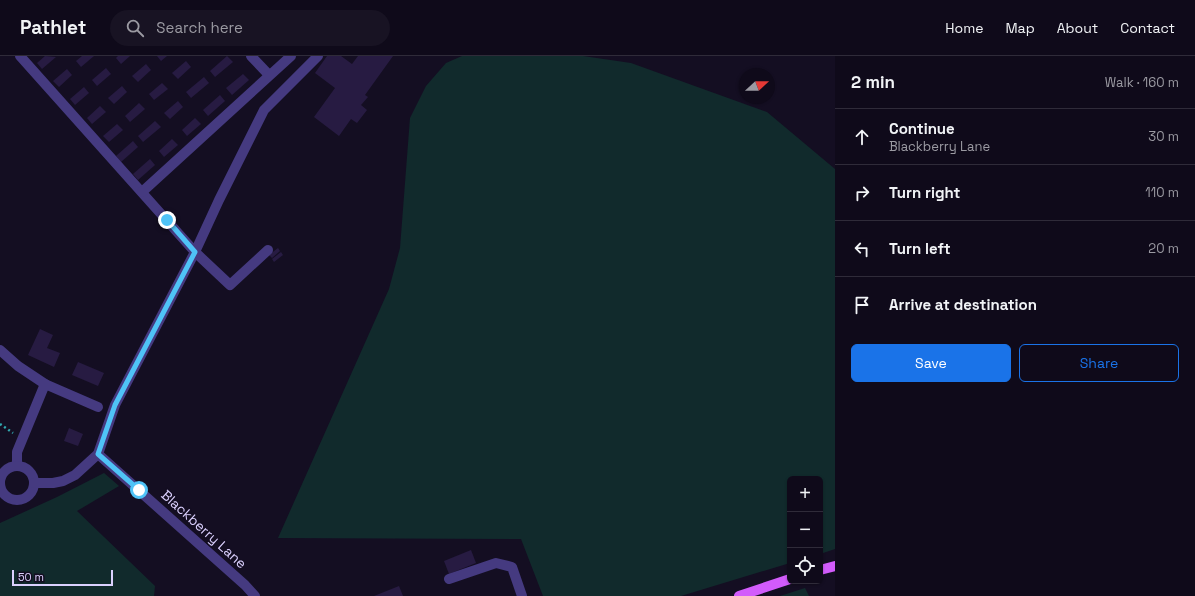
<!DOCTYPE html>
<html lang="en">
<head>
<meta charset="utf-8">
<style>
	body { margin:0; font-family:"Space Grotesk",sans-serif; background:#181323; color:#f1f3f6 }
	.controls { position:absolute; right:12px; bottom:12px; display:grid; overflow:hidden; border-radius:6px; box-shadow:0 1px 3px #0004 }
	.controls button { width:36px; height:36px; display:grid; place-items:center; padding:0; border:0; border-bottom:1px solid #2f2b39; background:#0f0a1a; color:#f1f3f6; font:20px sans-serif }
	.compass { position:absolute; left:739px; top:12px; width:36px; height:36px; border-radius:50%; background:#0f0a1a; box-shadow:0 1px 3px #0004; rotate:69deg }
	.scale { position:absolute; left:12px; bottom:10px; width:101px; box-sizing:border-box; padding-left:4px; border:2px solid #dbd0fe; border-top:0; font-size:11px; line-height:14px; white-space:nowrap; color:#dbd0fe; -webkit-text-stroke:3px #140e22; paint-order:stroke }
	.stop { position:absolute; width:12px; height:12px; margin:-9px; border:3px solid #4fc3f7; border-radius:50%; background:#fff }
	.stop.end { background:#4fc3f7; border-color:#fff; box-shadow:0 1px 4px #0008 }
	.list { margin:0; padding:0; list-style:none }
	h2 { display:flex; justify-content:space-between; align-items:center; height:52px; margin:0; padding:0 16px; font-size:17px }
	h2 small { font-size:13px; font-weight:400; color:#9b9aa2 }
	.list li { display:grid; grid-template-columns:26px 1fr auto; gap:12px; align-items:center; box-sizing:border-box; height:56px; padding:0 16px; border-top:1px solid #2f2b39 }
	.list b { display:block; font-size:15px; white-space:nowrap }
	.list p { margin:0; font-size:13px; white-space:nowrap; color:#9b9aa2 }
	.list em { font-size:13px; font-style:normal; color:#9b9aa2 }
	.actions { display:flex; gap:8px; padding:12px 16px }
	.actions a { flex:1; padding:9px 0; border:1px solid #1a73e8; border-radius:6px; text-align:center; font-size:14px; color:#1a73e8 }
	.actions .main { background:#1a73e8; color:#fff }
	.icon { flex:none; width:22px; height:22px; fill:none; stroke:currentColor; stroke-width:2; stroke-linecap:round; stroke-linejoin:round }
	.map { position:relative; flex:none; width:835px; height:540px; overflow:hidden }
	header { display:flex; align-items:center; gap:24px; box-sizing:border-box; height:56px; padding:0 20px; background:#0f0a1a; border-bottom:1px solid #2f2b39 }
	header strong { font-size:19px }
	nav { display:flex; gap:22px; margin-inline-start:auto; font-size:14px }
	.search { width:280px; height:36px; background:#181323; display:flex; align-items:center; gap:10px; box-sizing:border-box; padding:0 14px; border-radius:22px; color:#9b9aa2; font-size:15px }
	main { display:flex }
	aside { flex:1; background:#0f0a1a }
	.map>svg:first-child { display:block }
	.green { fill:#112a2c }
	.building { fill:#271b42 }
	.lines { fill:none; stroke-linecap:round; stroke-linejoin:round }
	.path { stroke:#31aab1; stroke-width:2.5; stroke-dasharray:2 3; stroke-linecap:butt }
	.minor { stroke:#453a80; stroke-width:10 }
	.major { stroke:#d25bfb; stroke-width:10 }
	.route { stroke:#4fc3f7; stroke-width:5 }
	.labels { text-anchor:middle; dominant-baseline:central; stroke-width:3; stroke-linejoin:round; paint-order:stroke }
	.street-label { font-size:14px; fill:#dbd0fe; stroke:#140e22 }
</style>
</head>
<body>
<header>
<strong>Pathlet</strong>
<div class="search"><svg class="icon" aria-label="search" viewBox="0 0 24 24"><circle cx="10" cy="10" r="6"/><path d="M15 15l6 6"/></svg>Search here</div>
<nav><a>Home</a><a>Map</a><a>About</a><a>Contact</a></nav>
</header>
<main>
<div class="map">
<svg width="835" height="540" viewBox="0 0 835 540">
	<rect width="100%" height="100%" fill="#140e22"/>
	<g class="green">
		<path d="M462,0H583L631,7L767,56L835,113V493L820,498V423H790V507L681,540H543L521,483L278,482L389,233L400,192L410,62L426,30L446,7Z"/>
		<path d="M104,417L119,430L77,455L155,530L154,540H0V467L57,441Z"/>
		<path d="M805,532L809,540H780Z"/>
	</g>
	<g class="building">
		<path d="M45,0L56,1L42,13L37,7Z"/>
		<path d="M82,0H94L81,11L76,5Z"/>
		<path d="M118,0H130L121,8L116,2Z"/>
		<path d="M157,0H167L161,5Z"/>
		<path d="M227,0L233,6L215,21L210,15Z"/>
		<path d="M327,0H341L352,8L358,0H393L365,39L368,41L361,49L367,54L357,67L351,63L339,80L314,61L335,32L315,17Z"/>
		<path d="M186,5L191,11L178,23L172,17Z"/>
		<path d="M146,8L151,14L138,26L132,20Z"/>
		<path d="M106,12L111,18L97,30L92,24Z"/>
		<path d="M67,13L72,19L59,31L53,25Z"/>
		<path d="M243,18L249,24L232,39L226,32Z"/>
		<path d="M204,21L209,27L191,42L186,36Z"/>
		<path d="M162,27L168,33L154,44L149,38Z"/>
		<path d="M122,30L127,36L114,48L108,42Z"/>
		<path d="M84,31L89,37L75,49L70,43Z"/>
		<path d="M220,39L225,45L208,60L203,54Z"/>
		<path d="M178,45L183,51L170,63L164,57Z"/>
		<path d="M139,47L145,53L130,66L125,60Z"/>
		<path d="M100,50L106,56L92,68L87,62Z"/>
		<path d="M195,62L201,68L187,80L182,74Z"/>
		<path d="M155,65L161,71L143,86L138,80Z"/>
		<path d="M117,68L123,74L109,86L103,80Z"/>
		<path d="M172,83L178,89L164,101L159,95Z"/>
		<path d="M133,85L138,91L121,106L116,100Z"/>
		<path d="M150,103L155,109L138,124L133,118Z"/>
		<path d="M278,192L280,195L272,202L269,199Z"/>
		<path d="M281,196L283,199L274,206L272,203Z"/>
		<path d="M40,273L53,279L47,292L60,297L54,311L28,299Z"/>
		<path d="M78,306L104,317L98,330L72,319Z"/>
		<path d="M69,372L83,378L78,390L64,385Z"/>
		<path d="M471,494L476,507L449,518L444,505Z"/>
		<path d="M399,530L403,540H374Z"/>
	</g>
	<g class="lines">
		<path class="path" d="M0,368L13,377"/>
		<g class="minor">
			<path d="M20,0L195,196L230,229L268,194"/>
			<path d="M251,0L269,19"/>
			<path d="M142,136L291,0"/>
			<path d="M0,294L18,310L45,328"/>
			<path d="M98,398L245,529L255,540"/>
			<path d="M17,410V396L45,328L98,351"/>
			<circle cx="17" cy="427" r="17"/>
			<path d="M34,427H53L63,425L75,419L98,398L115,349L195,196L219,144L264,54L318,0"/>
			<path d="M449,523L496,507L512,511L522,540"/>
		</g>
		<g class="major">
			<path d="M820,514L835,510"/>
			<path d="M739,540L790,523"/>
		</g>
	</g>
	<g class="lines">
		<path class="route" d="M139,434L98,398L115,349L195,196L167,164"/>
	</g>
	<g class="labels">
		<g class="street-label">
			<text transform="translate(204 473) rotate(42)">Blackberry Lane</text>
		</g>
	</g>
</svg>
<div class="controls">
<button>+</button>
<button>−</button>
<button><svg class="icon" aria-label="locate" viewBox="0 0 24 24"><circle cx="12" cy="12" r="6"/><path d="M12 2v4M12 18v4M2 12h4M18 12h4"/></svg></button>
</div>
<svg class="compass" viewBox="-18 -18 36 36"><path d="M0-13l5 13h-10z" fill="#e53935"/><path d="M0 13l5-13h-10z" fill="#9b9aa2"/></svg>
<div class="scale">50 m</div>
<div class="stop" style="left:139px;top:434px"></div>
<div class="stop end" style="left:167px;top:164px"></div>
</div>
<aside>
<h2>2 min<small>Walk · 160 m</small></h2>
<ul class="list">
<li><svg class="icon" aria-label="ahead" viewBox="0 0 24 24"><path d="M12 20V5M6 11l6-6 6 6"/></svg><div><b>Continue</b><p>Blackberry Lane</p></div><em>30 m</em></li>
<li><svg class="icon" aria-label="right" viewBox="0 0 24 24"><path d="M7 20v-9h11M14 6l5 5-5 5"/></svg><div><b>Turn right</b></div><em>110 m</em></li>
<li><svg class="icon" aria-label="left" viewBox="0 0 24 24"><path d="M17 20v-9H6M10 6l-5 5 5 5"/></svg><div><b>Turn left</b></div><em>20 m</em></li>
<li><svg class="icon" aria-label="arrive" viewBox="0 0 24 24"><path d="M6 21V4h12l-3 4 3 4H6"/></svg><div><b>Arrive at destination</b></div></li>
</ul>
<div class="actions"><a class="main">Save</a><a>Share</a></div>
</aside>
</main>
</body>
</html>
